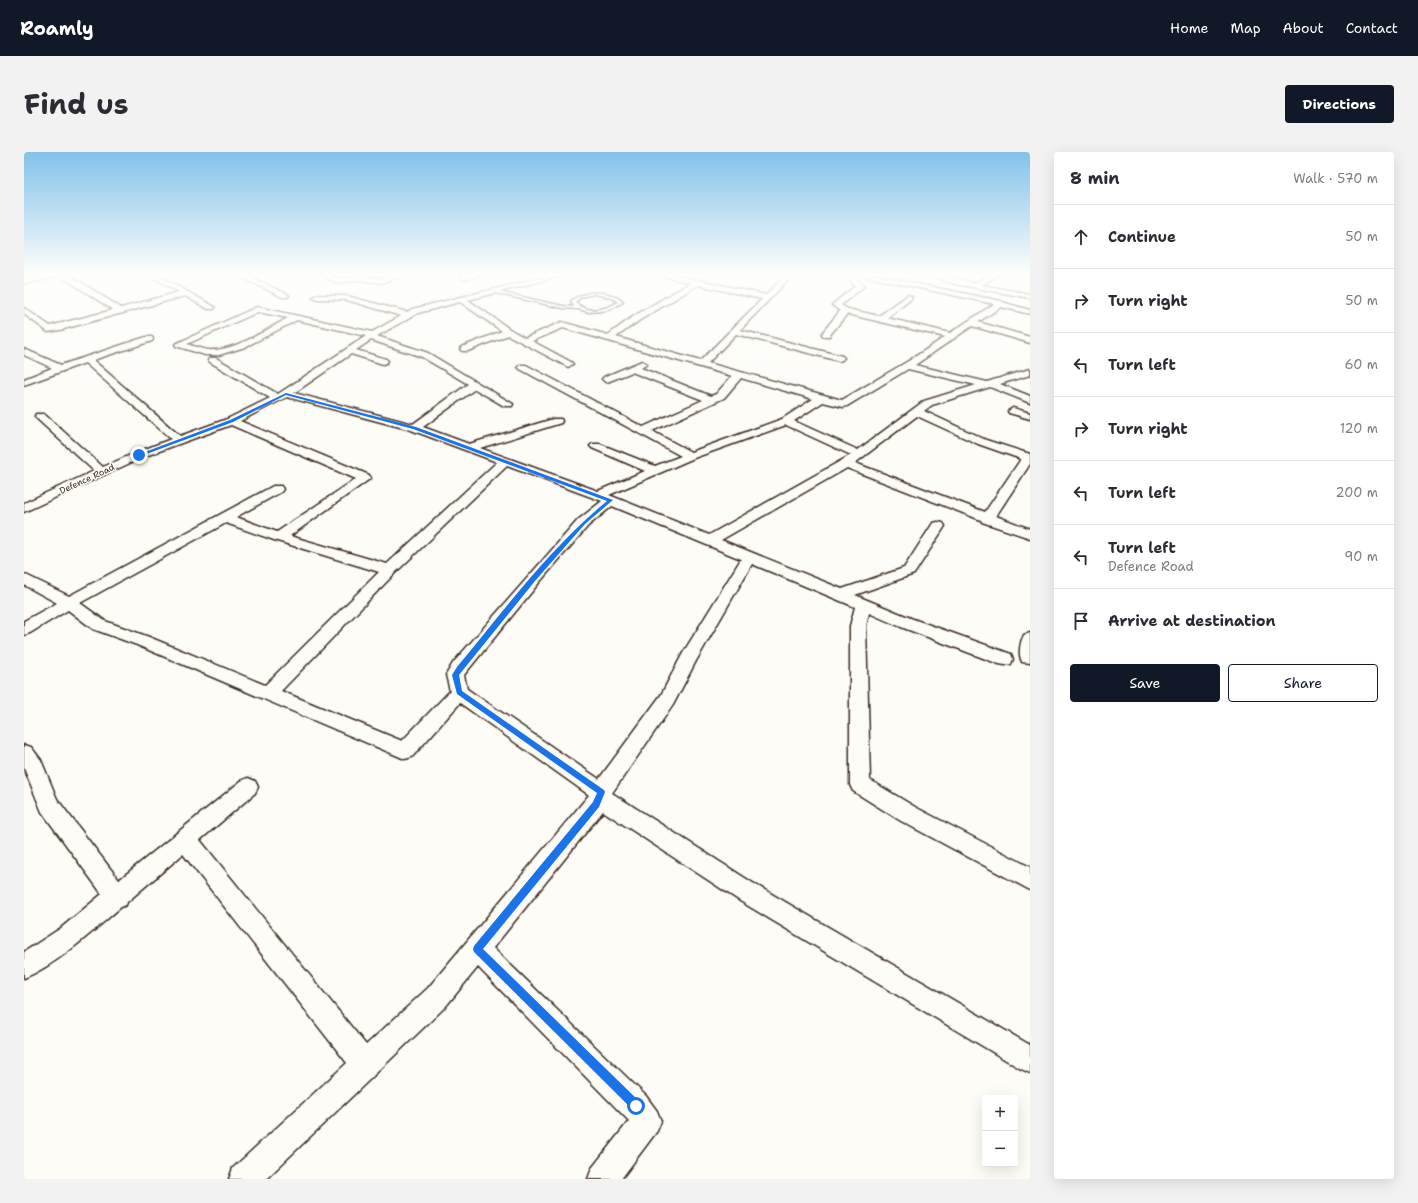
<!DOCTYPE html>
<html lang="en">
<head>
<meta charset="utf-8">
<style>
	body { margin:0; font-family:"Shantell Sans",sans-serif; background:#f2f2f3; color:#2b2b33 }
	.controls { position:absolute; right:12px; bottom:12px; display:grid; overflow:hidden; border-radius:4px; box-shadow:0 4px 16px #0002 }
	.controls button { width:36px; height:36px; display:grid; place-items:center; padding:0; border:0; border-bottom:1px solid #e1e1e2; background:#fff; color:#2b2b33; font:20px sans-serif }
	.stop { position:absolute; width:12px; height:12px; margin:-9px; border:3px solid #1a73e8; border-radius:50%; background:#fff }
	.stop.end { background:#1a73e8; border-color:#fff; box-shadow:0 1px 4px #0008 }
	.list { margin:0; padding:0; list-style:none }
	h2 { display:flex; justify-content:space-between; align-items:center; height:52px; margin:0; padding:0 16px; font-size:17px }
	h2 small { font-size:13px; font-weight:400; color:#7c7c81 }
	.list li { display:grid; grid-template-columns:26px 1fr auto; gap:12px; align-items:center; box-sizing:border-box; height:64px; padding:0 16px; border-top:1px solid #e1e1e2 }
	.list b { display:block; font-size:15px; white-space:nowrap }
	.list p { margin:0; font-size:13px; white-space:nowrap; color:#7c7c81 }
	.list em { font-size:13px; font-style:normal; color:#7c7c81 }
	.actions { display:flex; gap:8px; padding:12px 16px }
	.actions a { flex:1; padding:9px 0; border:1px solid #111827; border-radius:4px; text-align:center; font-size:14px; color:#111827 }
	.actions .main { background:#111827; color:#fff }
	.icon { flex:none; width:22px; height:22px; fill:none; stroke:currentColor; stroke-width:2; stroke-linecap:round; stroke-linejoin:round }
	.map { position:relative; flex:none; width:1006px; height:1027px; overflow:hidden; border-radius:4px }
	header { display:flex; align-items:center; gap:24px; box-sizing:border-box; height:56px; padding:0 20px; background:#111827; color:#fff }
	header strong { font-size:19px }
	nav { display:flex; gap:22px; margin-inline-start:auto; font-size:14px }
	.intro { display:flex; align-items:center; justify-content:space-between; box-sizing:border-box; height:96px; padding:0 24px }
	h1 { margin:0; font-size:28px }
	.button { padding:10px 18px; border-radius:4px; background:#111827; color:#fff; font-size:14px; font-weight:700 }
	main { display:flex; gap:24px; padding:0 24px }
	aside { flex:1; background:#fff; border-radius:4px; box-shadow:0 4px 16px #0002 }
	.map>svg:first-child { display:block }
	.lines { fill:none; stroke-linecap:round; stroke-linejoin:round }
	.service-casing { stroke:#3b2a1e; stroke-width:3 }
	.minor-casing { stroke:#3b2a1e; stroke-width:3 }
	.service { fill:#fdfcf7; fill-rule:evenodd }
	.minor { fill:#fdfcf7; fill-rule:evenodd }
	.route { fill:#1a73e8 }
	.labels { text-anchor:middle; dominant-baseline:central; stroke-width:3; stroke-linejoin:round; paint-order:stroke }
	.far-street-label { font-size:9px; fill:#3b2a1e; stroke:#fdfcf7 }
</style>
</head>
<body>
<header>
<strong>Roamly</strong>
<nav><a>Home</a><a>Map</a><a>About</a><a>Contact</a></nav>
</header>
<div class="intro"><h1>Find us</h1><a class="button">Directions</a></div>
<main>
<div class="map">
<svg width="1006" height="1027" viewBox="0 0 1006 1027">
	<rect width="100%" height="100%" fill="#fdfcf7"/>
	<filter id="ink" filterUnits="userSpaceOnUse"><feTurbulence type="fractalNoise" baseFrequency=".025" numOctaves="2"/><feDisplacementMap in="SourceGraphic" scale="8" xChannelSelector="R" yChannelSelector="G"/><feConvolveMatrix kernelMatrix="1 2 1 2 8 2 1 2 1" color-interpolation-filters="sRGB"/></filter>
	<g filter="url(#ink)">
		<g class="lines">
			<g class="service-casing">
				<path id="service" d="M471,139L539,154L550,155L547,149C562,138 584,137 599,150L587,157L579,159L565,160L554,157L539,156L470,141ZM570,142L587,145L594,150C581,158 563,162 551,150L557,145Z"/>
			</g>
			<g class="minor-casing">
				<g id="minor">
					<path d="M26,122H44L97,156L155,140L123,122H132L191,155L190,157H184L161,144L36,178L24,180L0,162V156L26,174L89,158L37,124L0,132V128Z"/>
					<path d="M211,122H220L265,143L264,145H258Z"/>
					<path d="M295,122H304L314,127L335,124L358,127L372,122H383L358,131L335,128L313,131Z"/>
					<path d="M446,122H458L440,128L436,126Z"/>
					<path d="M532,122H545L444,148L487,178L501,186L538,170L584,183L610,164L666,131L633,122H647L742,143L763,122H770L716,178L818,204L820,206L818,208L815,209L712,182L684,211L818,248L886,208L921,185L823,162L805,184H799L798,182L799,180L816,159L808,153L831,134L820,122H827L840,134L817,153L824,157L855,164L884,143L888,145L887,147L863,166L926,181L970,152L830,122H845L977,149L981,151L1006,158V162L977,155L954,170L1006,185V191L948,174L891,213L963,230L1006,217V223L976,232L1006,244V251L966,235L908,253L900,259L962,288L1006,302V312L972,364L1006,377V386L958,370L957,368L823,316L697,388L818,437L880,416L909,371L914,370L919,371L921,374L890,422L831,443L889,467L987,502L989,507L987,512L981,513L975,512L877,475L845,461L842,474L846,628L891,655L1006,715V738L877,669L829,639L826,633V474L831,455L728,412L672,509L649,553L588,641L732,733L1006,893V921L997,917L716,749L579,659L469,796L622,944L633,959L637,969L633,979L597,1027H564L568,1016L605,969L454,815L422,854L242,1027H205L209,1016L323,911L159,702L103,750L102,753L97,755C69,779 34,812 0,826V800L37,776L78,742L18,660L0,616V593L7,595L17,608L33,647L95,728L217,629L224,626L231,629L234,635L231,641L176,688L342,893L404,836L565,643L436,551L388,605L381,607L113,493L69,477L44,458L6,481L0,483V469L33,451L0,433V422L45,444L249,334H257L259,337L257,340L212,365L253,380L332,327L207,273L119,305L0,360V351L70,319L12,266L11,264L12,262H20L79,315L111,301L147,287L61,211L0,233V227L28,216L0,203V197L37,213L122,185H128L129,187L128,189L69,208L156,284L203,267L246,246L186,210L184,208L186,206H192L254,242L342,184L273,168L221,195L195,203H181L152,194L151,192L233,155L348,180L377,164L323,148L293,147L289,145L293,143L323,144L383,160L388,157ZM674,133L738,147L676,209L592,185L616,168ZM436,150L478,179L438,195L436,197L438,199H444L484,183L544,215L549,212L547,210L508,189L539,176L708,224L692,242L687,244L617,216L623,212L618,209L580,225L578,227L580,229L583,230L608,220L679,248L619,275L502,213H496L494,215L496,217L657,304L631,314L576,292H568L566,294L568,296L621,319L574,339L456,296L537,271L538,269L537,267H529L445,292L399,275L451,237L480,254H488L489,252L404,201L353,184L394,161ZM234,160L264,166C242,178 209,200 184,198C177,197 170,194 163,192ZM347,188L398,205L444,232L389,272L270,241L327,202L359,212L362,211L364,209L362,207L332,198ZM884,217L952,233L900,249L834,298L770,269L799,250L819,255L823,254ZM717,226L789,247L758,267L667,300L628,279L700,246ZM263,245L387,278L473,310L363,412L266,384L347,326L345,323L216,269ZM893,264L954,292L997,307L961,360L831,311ZM762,273L827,303L685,383L585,343L670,306ZM483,314L578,349L554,368L429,511L422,523L426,539L378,589L257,539L371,421ZM588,354L717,407L659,501L637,543L575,627L443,537L440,523L514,432L564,374ZM202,371L250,388L355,420L241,533L125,485L81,469L56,451Z"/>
					<path d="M901,122H912L950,131L966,122H975L958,133L1006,142V146L931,132Z"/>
					<path d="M989,256L1006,261V267L985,261L984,259Z"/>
					<path d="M1006,481V511L998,510C994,502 996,490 1000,483Z"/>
				</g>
			</g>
			<use href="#service" class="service"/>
			<use href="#minor" class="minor"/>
		</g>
	</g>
	<linearGradient id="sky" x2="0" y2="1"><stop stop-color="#83c2ea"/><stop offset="0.46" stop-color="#fefefb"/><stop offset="1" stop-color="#fefefb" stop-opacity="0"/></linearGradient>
	<rect width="1006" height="266" fill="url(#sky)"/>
	<path class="route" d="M262,241L392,275L589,348L561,372L511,429L435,523L438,539L580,638L581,640L575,655L459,797L616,950L618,954L616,958L612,959L609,958L450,800L449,797L450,794L569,650L573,641L433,542L428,523L433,515C480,458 526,396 583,349L389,277L262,243L209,270L117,304L113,303L206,268Z"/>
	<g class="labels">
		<g class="far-street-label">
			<text transform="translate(63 327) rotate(-25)">Defence Road</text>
		</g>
	</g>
</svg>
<div class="controls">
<button>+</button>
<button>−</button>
</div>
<div class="stop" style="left:612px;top:954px"></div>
<div class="stop end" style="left:115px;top:303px"></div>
</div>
<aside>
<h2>8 min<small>Walk · 570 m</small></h2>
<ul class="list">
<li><svg class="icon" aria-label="ahead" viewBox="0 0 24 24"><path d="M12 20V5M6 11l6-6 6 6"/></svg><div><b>Continue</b></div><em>50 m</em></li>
<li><svg class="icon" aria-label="right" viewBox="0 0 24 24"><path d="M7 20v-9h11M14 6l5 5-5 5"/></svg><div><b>Turn right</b></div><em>50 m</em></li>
<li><svg class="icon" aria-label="left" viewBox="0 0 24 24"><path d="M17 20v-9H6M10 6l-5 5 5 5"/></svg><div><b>Turn left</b></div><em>60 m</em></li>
<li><svg class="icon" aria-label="right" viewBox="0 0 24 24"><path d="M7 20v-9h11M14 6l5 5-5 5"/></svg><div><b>Turn right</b></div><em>120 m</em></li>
<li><svg class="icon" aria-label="left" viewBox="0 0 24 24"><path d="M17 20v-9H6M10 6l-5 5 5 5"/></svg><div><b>Turn left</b></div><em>200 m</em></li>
<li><svg class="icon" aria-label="left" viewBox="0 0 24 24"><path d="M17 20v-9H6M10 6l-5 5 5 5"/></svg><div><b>Turn left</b><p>Defence Road</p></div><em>90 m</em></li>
<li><svg class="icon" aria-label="arrive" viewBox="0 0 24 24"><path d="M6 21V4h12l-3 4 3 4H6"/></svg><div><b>Arrive at destination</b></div></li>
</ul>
<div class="actions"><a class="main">Save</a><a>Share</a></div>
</aside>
</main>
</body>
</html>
